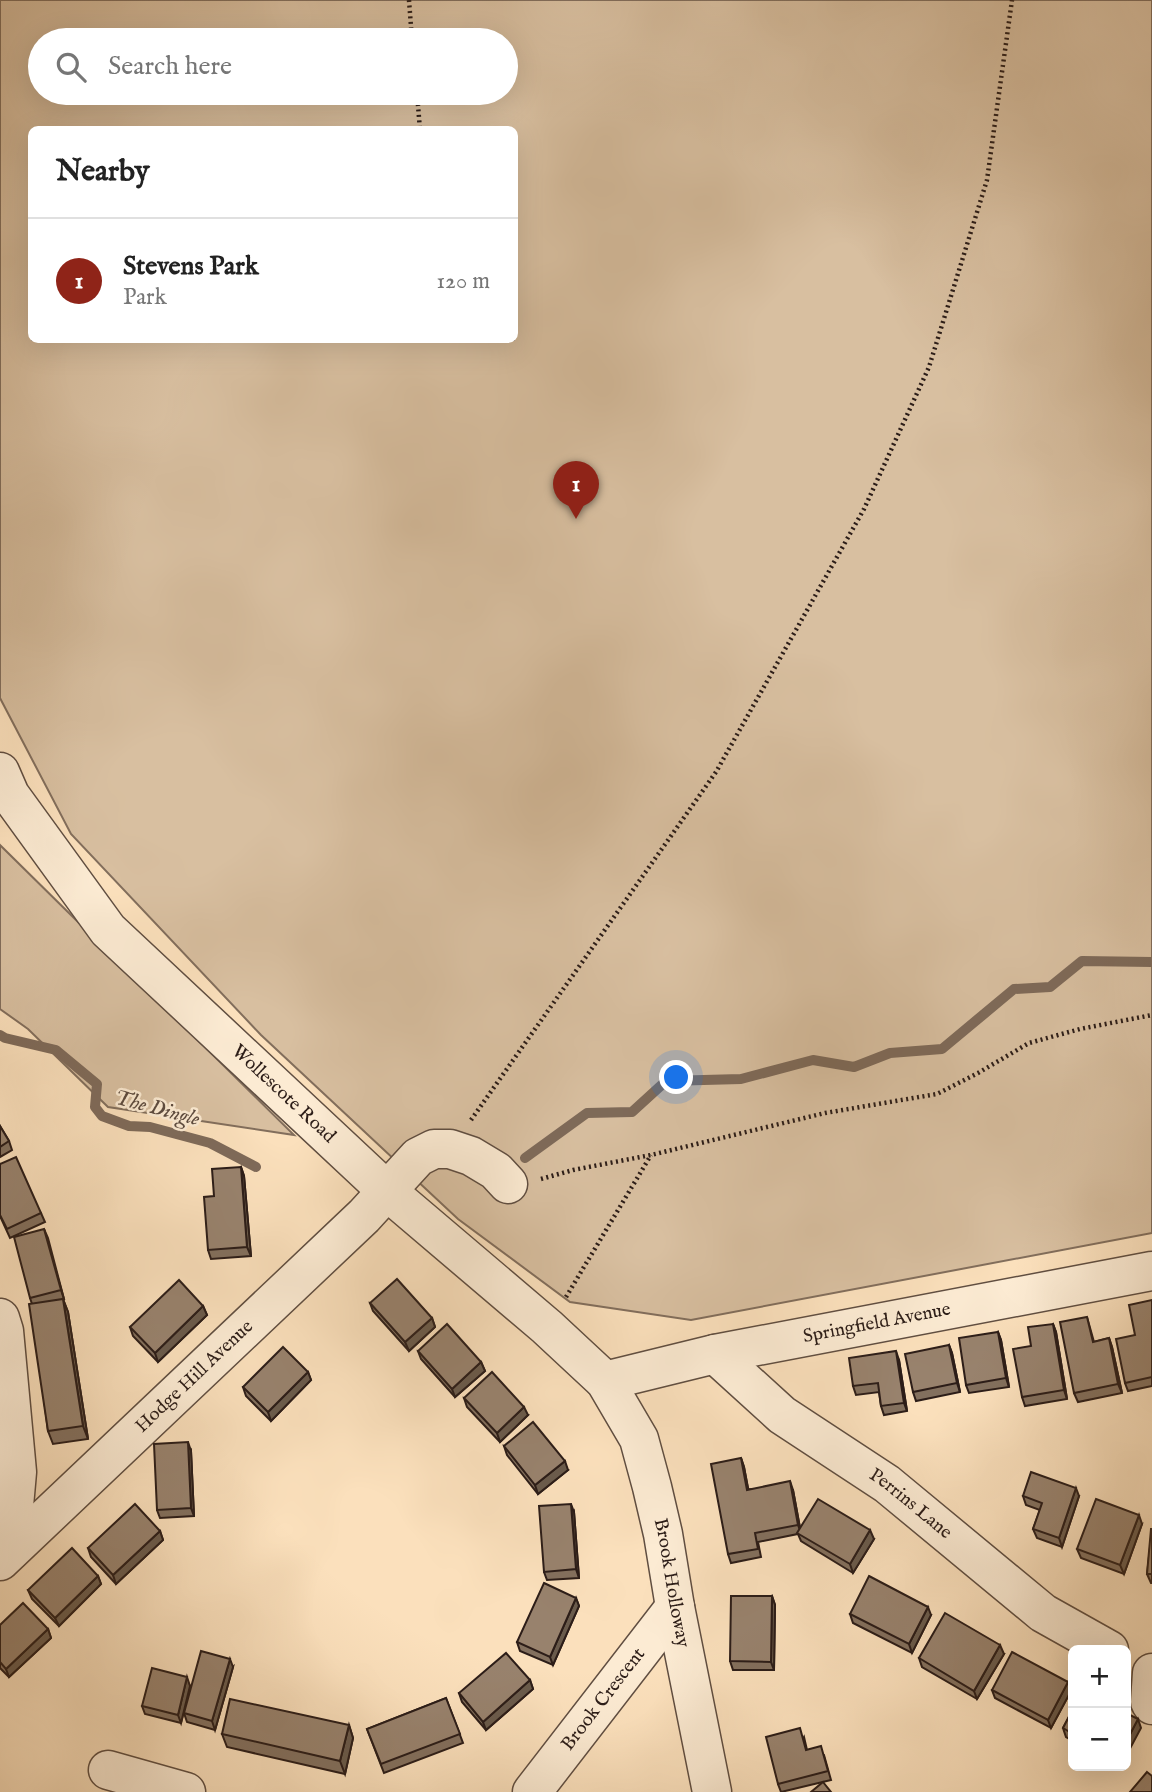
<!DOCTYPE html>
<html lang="en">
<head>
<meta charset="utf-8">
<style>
	body { margin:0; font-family:"IM FELL English",serif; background:#f6f6f6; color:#222 }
	.controls { position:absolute; right:21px; bottom:21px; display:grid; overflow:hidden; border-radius:10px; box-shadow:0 7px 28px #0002 }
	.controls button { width:63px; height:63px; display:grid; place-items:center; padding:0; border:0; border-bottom:2px solid #e0e0e0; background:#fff; color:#222; font:35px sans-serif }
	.you { position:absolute; left:677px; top:1078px; width:24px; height:24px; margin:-18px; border:5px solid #fff; border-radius:50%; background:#1a73e8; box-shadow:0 0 0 10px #1a73e833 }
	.badge { display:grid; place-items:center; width:46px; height:46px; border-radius:50%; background:#8f2418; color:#fff; font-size:23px; font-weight:700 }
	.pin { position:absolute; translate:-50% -58px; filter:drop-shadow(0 2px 4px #0008) }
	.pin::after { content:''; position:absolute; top:37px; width:24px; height:21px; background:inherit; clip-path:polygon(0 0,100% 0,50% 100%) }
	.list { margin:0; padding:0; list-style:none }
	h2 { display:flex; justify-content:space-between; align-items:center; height:91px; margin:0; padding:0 28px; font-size:30px }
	h2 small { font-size:23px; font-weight:400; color:#767676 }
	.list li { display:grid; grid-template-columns:46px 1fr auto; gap:21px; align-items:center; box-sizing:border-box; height:126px; padding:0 28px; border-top:2px solid #e0e0e0 }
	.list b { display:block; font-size:26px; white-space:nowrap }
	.list p { margin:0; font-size:23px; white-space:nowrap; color:#767676 }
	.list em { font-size:23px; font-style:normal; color:#767676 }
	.icon { flex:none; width:38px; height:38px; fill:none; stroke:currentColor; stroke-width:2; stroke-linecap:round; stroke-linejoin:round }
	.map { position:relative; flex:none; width:1152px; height:1792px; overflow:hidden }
	.search { position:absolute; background:#fff; box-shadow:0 7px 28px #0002; left:28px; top:28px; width:490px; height:77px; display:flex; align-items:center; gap:18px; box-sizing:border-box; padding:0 24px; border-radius:38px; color:#767676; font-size:26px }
	.panel { position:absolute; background:#fff; box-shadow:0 7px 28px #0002; left:28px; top:126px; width:490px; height:217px; border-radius:10px }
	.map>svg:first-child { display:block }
	.green { fill:#d8bfa0; stroke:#826e5c; stroke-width:2; fill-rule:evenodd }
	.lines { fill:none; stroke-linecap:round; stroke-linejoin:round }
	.stream { stroke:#7e6a59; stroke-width:10 }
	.minor-casing { stroke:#604e41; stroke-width:41 }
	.path { stroke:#2c1d18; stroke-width:4.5; stroke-dasharray:2 3.5; stroke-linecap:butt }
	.minor { stroke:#fcebd3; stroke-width:38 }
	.wall { fill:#83705e; stroke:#2c1d18; stroke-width:2 }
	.shaded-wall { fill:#6a5b4c; stroke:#2c1d18; stroke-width:2 }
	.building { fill:#98826d; stroke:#2c1d18; stroke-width:2 }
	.labels { text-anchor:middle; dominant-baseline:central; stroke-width:5; stroke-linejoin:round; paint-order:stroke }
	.street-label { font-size:19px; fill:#2c1d18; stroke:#fcebd3 }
	.water-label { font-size:21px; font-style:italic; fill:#5c4a3e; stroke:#fcebd3 }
</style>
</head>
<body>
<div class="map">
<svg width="1152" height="1792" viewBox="0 0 1152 1792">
	<rect width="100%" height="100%" fill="#fbe0bc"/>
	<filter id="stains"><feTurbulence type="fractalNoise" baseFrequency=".00286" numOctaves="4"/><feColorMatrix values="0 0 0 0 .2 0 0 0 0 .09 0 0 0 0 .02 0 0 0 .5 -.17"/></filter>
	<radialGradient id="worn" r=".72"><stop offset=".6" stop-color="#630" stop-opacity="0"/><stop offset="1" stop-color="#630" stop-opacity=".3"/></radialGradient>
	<g class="green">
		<path d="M0,0H1152V1233L691,1320L570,1302L458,1219L261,1035L71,834L0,698ZM40,40H506V93H40ZM32,130H514V340H32Z"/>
		<path d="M0,845L294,1135L108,1107L28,1029L0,1009Z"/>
	</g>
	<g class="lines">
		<g class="stream">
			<path d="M0,1035L5,1038L56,1050L97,1084L95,1107L102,1116L129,1126L150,1127L210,1143L256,1167"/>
			<path d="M525,1158L587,1113L632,1112L666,1081L741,1079L813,1060L854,1067L890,1053L942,1049L1014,989L1050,987L1082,961L1152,962"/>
		</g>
		<g class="minor-casing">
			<g id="minor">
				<path id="s1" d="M0,772L10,795L108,930L387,1191L547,1327L605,1381L639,1439L652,1487L663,1534L675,1607L712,1792"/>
				<path d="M0,1318L4,1331L17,1472L10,1551"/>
				<path id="s2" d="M715,1354L782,1415L887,1484L1043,1613L1109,1650"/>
				<path id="s3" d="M605,1381L715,1354L1152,1271"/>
				<path id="s4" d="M0,1561L364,1216L418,1157L434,1149H450L471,1156L496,1171L508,1184"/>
				<path d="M1152,1673L1150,1702L1152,1705"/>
				<path d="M108,1770L186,1792"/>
				<path id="s5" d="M532,1792L675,1607"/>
			</g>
		</g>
		<g class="path">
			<path d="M409,0L412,40"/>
			<path d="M417,93L420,130"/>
			<path d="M471,1120L716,772L864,509L929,367L987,180L1012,0"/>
			<path d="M541,1179L573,1170L651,1155L825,1113L937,1094L978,1073L1029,1043L1080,1029L1152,1015"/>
			<path d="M566,1297L651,1155"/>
		</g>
		<use href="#minor" class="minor"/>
	</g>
	<g class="wall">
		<path d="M0,1126L9,1141L12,1150L0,1157Z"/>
		<path d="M0,1164L41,1213L45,1222L10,1238L0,1216Z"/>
		<path d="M241,1167L244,1176L251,1256L211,1259L208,1250L214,1196Z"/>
		<path d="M44,1229L64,1299H63L68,1312L88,1439L53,1444L48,1431L32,1304L30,1298Z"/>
		<path d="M1152,1300V1386L1128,1391L1125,1383Z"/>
		<path d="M370,1303L432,1318L435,1327L409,1351L373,1311Z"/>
		<path d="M203,1306L207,1315L158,1362L133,1336L130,1327Z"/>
		<path d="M1087,1317L1094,1342L1109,1338L1112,1347L1122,1393L1078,1402L1074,1393Z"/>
		<path d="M1053,1324L1056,1332L1067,1399L1025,1406L1022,1397L1031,1346Z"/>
		<path d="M998,1332L1001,1340L1009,1387L969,1393L966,1385Z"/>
		<path d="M949,1345L952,1353L960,1392L916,1401L913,1392Z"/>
		<path d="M418,1351L481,1362L485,1371L455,1397L421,1359Z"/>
		<path d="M899,1360L907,1411L884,1415L881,1406L879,1392L856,1395L853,1386Z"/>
		<path d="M308,1372L311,1380L271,1421L246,1396L243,1387Z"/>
		<path d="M464,1398L528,1415L500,1442L467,1407Z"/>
		<path d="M504,1446L568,1470L538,1494L507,1455Z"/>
		<path d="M191,1451L194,1516L160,1518L157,1510Z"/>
		<path d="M741,1458L744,1467L748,1489L793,1490L800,1528L874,1539L853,1573L801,1541L798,1534L758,1542L761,1557L731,1563L728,1554Z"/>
		<path d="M1023,1496H1079L1062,1547L1037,1538L1033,1529L1040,1510L1026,1505Z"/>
		<path d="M574,1512L579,1578L547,1580L544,1572Z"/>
		<path d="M1142,1524L1124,1574L1081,1558L1077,1549Z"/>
		<path d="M1152,1529V1583H1151L1147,1574Z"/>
		<path d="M160,1531L163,1540L116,1584L91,1557L88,1548Z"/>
		<path d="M98,1576L101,1584L59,1626L32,1599L28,1590Z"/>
		<path d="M772,1596L775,1605L774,1670H733L730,1661Z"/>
		<path d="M576,1598L579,1606L553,1665L520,1651L517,1642Z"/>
		<path d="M850,1614L931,1615L912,1653L853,1623Z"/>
		<path d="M0,1625L48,1629L51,1638L9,1677L0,1668Z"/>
		<path d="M1004,1654L977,1699L922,1667L919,1658Z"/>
		<path d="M233,1667L215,1730L187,1722L184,1713Z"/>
		<path d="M530,1680L533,1689L486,1730L462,1702L459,1693Z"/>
		<path d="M1068,1682L1071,1691L1051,1728L995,1698L992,1690Z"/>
		<path d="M190,1686L181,1723L145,1714L142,1706Z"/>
		<path d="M446,1698L463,1743L384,1773L367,1729Z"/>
		<path d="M1073,1709V1741L1066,1737L1063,1728Z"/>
		<path d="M349,1725L353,1738L345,1774L227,1747L222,1734Z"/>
		<path d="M804,1737L807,1750L824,1755L831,1780L781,1792L778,1784Z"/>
	</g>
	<g class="shaded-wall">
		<path d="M241,1167L244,1176L251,1256L247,1247Z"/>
		<path d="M44,1229L48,1238L64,1299L61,1290Z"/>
		<path d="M63,1299L68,1312L88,1439L83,1426Z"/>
		<path d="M203,1306L207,1315L158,1362L155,1353Z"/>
		<path d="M432,1318L435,1327L409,1351L405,1342Z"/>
		<path d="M1053,1324L1056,1332L1067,1399L1064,1390Z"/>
		<path d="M998,1332L1001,1340L1009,1387L1006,1378Z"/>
		<path d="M1109,1338L1112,1347L1122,1393L1118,1384Z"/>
		<path d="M949,1345L952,1353L960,1392L957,1383Z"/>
		<path d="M896,1351L899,1360L907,1411L904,1403Z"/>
		<path d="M481,1362L485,1371L455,1397L452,1389Z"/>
		<path d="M308,1372L311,1380L271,1421L268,1412Z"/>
		<path d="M524,1407L528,1415L500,1442L497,1433Z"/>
		<path d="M188,1442L191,1451L194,1516L191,1508Z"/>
		<path d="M741,1458L744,1467L750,1498L747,1490Z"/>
		<path d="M565,1461L568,1470L538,1494L535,1485Z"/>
		<path d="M790,1481L793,1490L801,1533L798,1525Z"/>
		<path d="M1076,1488L1079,1496L1062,1547L1059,1538Z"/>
		<path d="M571,1504L574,1512L579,1578L576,1569Z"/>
		<path d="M1139,1515L1142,1524L1124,1574L1120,1565Z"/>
		<path d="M870,1530L874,1539L853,1573L850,1564Z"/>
		<path d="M160,1531L163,1540L116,1584L113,1575Z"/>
		<path d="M98,1576L101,1584L59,1626L55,1618Z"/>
		<path d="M772,1596L775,1605L774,1670L771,1662Z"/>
		<path d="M576,1598L579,1606L553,1665L550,1657Z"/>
		<path d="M928,1607L931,1615L912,1653L909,1644Z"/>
		<path d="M48,1629L51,1638L9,1677L6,1669Z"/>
		<path d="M1000,1645L1004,1654L977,1699L974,1691Z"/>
		<path d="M230,1659L233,1667L215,1730L212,1721Z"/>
		<path d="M187,1677L190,1686L181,1723L178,1715Z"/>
		<path d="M530,1680L533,1689L486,1730L483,1722Z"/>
		<path d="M1068,1682L1071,1691L1051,1728L1048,1720Z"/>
		<path d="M1138,1719L1141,1728L1126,1756V1742Z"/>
		<path d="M349,1725L353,1738L345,1774L340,1761Z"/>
	</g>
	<g class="building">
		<path d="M0,1126L9,1141L0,1147Z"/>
		<path d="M16,1157L41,1213L7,1229L0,1215V1164Z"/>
		<path d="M241,1167L247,1247L208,1250L204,1197L214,1196L212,1169Z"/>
		<path d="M44,1229L61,1290L30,1298L14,1237Z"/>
		<path d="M397,1279L432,1318L405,1342L370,1303Z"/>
		<path d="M179,1280L203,1306L155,1353L130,1327Z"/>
		<path d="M63,1299L83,1426L48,1431L29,1304Z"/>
		<path d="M1152,1300V1377L1125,1383L1116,1339L1135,1335L1129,1305Z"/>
		<path d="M1087,1317L1093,1342L1109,1338L1118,1384L1074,1393L1060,1322Z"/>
		<path d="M447,1324L481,1362L452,1389L418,1351Z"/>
		<path d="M1053,1324L1064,1390L1022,1397L1013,1349L1031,1346L1028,1327Z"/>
		<path d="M998,1332L1006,1378L966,1385L959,1338Z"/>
		<path d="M949,1345L957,1383L913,1392L905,1354Z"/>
		<path d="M283,1347L308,1372L268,1412L243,1387Z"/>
		<path d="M896,1351L904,1403L881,1406L878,1383L853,1386L849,1358Z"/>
		<path d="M492,1372L524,1407L497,1433L464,1398Z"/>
		<path d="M533,1422L565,1461L535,1485L504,1446Z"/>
		<path d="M188,1442L191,1508L157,1510L154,1444Z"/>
		<path d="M741,1458L747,1490L790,1481L798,1525L755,1533L758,1549L728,1554L711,1464Z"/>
		<path d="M1031,1472L1076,1488L1059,1538L1033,1529L1042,1503L1023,1496Z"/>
		<path d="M818,1499L870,1530L850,1564L797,1533Z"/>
		<path d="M1096,1499L1139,1515L1120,1565L1077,1549Z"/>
		<path d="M135,1504L160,1531L113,1575L88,1548Z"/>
		<path d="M571,1504L576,1569L544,1572L539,1506Z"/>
		<path d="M1151,1529H1152V1574H1147Z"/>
		<path d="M72,1548L98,1576L55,1618L28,1590Z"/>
		<path d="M869,1576L928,1607L909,1644L850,1614Z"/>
		<path d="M544,1583L576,1598L550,1657L517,1642Z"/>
		<path d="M731,1596H772L771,1662L730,1661Z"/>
		<path d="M23,1603L48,1629L6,1669L0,1662V1625Z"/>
		<path d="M945,1613L1000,1645L974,1691L919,1658Z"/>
		<path d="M201,1651L230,1659L212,1721L184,1713Z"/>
		<path d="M1012,1652L1068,1682L1048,1720L992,1690Z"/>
		<path d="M506,1653L530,1680L483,1722L459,1693Z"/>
		<path d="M152,1668L187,1677L178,1715L142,1706Z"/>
		<path d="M446,1698L460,1734L381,1764L367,1729Z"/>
		<path d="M230,1699L349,1725L340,1761L222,1734Z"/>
		<path d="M1073,1709V1734L1063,1728Z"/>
		<path d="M1126,1713L1138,1719L1126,1742Z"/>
		<path d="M800,1728L806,1750L821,1746L828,1771L778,1784L766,1737Z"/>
		<path d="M1147,1772L1152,1776V1792H1130Z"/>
		<path d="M823,1782L831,1792H811Z"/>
	</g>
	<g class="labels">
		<g class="street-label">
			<text stroke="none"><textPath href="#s1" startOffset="432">Wollescote Road</textPath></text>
			<text stroke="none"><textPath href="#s3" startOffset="278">Springfield Avenue</textPath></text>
			<text stroke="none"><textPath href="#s4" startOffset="268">Hodge Hill Avenue</textPath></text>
			<text stroke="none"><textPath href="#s2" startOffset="247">Perrins Lane</textPath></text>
			<text stroke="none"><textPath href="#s1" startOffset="1078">Brook Holloway</textPath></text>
			<text stroke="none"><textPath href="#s5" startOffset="117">Brook Crescent</textPath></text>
		</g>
		<g class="water-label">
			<text transform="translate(157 1109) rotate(15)">The Dingle</text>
		</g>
	</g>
	<rect width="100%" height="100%" filter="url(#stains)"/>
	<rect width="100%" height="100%" fill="url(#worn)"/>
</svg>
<div class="controls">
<button>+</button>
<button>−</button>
</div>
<div class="you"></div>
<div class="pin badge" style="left:576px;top:519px">1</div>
<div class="search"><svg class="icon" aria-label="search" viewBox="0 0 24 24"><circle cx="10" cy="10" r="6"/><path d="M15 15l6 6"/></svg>Search here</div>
<section class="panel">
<h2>Nearby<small></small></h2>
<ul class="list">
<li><span class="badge">1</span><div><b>Stevens Park</b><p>Park</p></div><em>120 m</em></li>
</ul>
</section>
</div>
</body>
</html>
